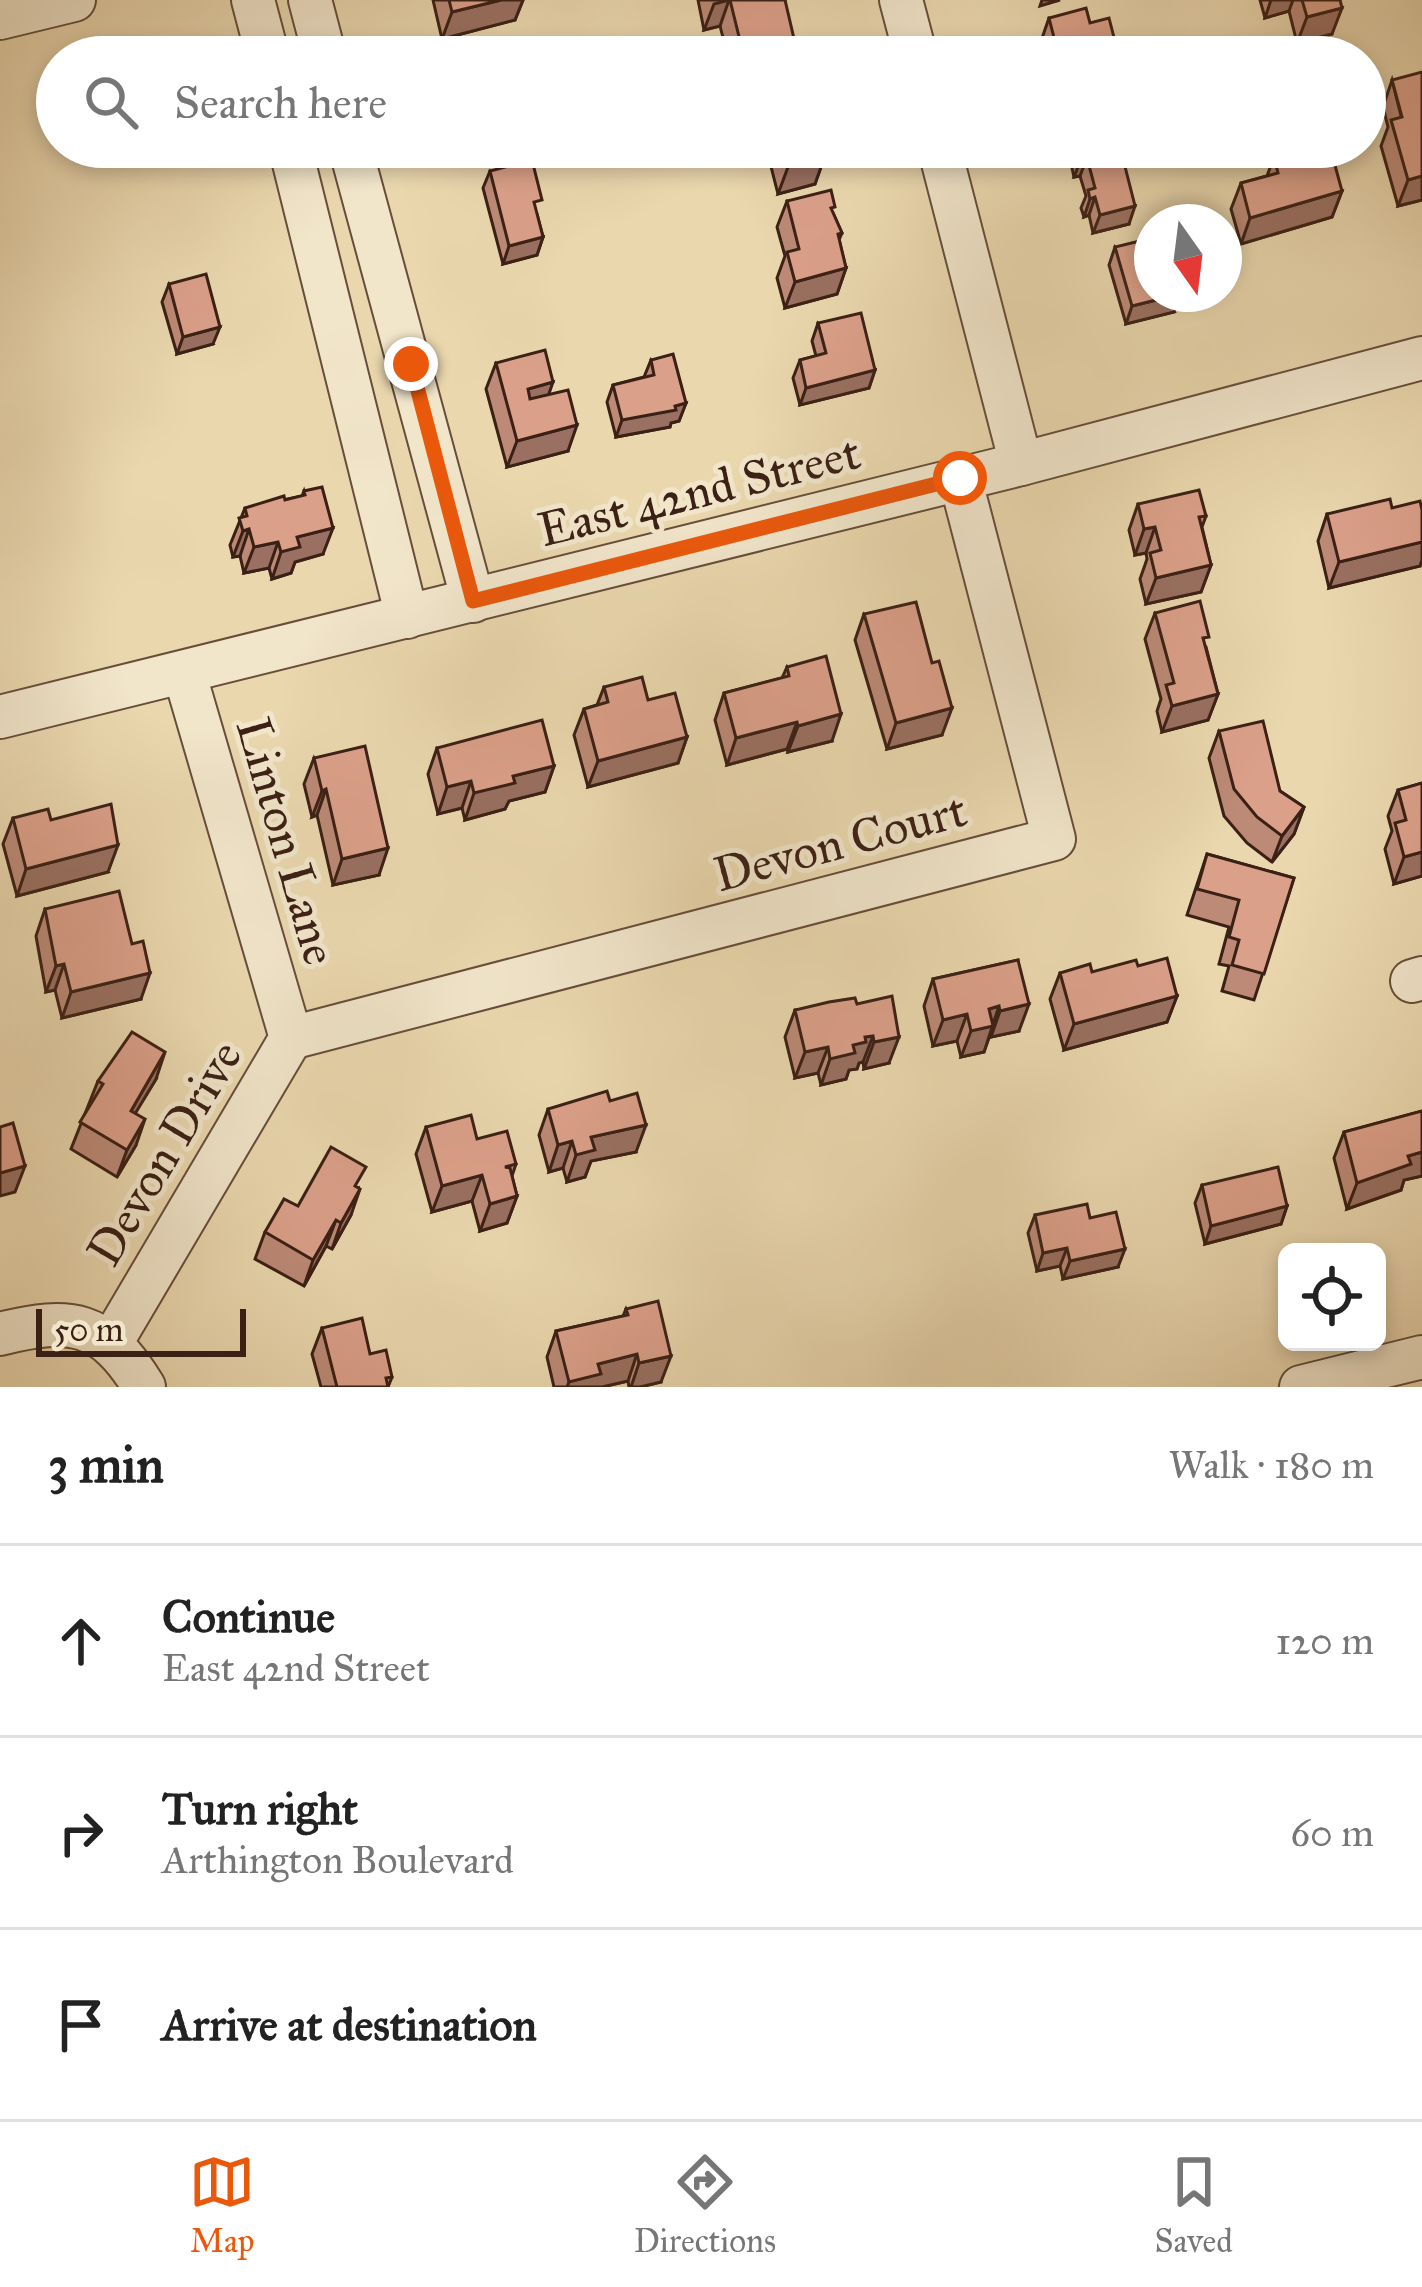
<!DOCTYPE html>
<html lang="en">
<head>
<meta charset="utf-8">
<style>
	body { margin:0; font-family:"IM FELL Great Primer",serif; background:#f6f6f6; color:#222 }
	.controls { position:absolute; right:36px; bottom:36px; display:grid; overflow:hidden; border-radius:18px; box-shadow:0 6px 18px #0003 }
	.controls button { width:108px; height:108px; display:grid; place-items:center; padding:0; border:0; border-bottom:3px solid #e0e0e0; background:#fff; color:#222; font:60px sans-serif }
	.compass { position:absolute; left:1134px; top:204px; width:108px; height:108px; border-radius:50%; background:#fff; box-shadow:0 6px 18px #0003; rotate:166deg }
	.scale { position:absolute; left:36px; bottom:30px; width:210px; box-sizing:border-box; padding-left:12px; border:6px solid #3b2015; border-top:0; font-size:33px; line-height:42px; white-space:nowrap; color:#3b2015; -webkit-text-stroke:9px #f1e5ca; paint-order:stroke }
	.stop { position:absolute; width:36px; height:36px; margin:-27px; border:9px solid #ea580c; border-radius:50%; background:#fff }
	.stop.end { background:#ea580c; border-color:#fff; box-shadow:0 3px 12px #0008 }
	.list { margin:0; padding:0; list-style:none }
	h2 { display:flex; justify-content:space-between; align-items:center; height:156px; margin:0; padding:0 48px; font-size:51px }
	h2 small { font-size:39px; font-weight:400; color:#767676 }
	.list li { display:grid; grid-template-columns:78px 1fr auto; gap:36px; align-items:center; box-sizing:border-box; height:192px; padding:0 48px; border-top:3px solid #e0e0e0 }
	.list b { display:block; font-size:45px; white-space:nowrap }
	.list p { margin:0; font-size:39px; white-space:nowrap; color:#767676 }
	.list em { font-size:39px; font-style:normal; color:#767676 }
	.icon { flex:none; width:66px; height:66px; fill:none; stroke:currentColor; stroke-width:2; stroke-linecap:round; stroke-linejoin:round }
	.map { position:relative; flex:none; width:1422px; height:1387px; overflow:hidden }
	.search { position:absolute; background:#fff; box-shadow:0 6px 18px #0003; left:36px; right:36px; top:36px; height:132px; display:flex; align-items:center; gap:30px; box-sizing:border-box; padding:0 42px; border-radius:66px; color:#767676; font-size:45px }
	.sheet { height:732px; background:#fff }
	nav { display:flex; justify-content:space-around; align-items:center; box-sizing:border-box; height:168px; border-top:3px solid #e0e0e0; background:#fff; font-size:33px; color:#767676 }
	nav a { display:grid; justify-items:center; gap:6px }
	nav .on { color:#ea580c }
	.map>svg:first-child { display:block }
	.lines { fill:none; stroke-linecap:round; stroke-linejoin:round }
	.minor-casing { stroke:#674e3b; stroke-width:46 }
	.minor { stroke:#f1e5ca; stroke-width:42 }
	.wall { fill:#bc8a77; stroke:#3b2015; stroke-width:3 }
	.shaded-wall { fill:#997061; stroke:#3b2015; stroke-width:3 }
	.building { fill:#dba08a; stroke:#3b2015; stroke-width:3 }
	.route { stroke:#ea580c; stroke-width:15 }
	.labels { text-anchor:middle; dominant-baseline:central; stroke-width:10; stroke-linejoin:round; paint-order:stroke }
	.street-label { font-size:48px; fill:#3b2015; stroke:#f1e5ca }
</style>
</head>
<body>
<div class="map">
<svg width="1422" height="1387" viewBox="0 0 1422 1387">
	<rect width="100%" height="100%" fill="#ead7ae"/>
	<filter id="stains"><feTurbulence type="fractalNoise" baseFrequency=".00167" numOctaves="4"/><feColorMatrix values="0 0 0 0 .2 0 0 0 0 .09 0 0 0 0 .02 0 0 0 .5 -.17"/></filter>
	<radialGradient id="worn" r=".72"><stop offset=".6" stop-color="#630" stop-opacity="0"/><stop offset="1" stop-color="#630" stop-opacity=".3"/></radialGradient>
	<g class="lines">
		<g class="minor-casing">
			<g id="minor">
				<path d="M253,0L268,57"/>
				<path d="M310,0L325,57"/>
				<path d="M901,0L916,57"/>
				<path d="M0,18L74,0"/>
				<path d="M290,147L407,617"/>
				<path d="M350,147L473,601"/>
				<path d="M939,147L1021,464"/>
				<path d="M184,672L291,1038"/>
				<path d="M0,717L1021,464L1422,358"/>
				<path d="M1412,981L1422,978"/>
				<path d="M291,1038L1054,839L960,478"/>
				<path d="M0,1334C71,1316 104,1321 144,1387"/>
				<path d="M111,1343L291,1038"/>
				<path d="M1301,1387L1422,1357"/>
			</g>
		</g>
		<use href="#minor" class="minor"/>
	</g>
	<g class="wall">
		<path d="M433,0H523L515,20L442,39Z"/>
		<path d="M698,0H785L790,57H728L720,26L704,30Z"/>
		<path d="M1260,0H1340L1332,34L1297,43L1289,11L1265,18Z"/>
		<path d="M1049,18L1090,23L1119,57H1043L1040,44Z"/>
		<path d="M1392,80L1422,200L1398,206L1381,146L1388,127L1383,107Z"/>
		<path d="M77,147H136L81,162Z"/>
		<path d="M487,147H534L532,153L491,163Z"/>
		<path d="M766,147H828L815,184L778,194Z"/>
		<path d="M1074,147H1120L1129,224L1093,233L1089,215L1084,217L1081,208L1086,196L1080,176L1074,177L1070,159Z"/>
		<path d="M1274,157L1342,191L1332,217L1241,244L1231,209L1241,183L1267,176Z"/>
		<path d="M490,171L537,214L543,237L537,255L503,264L483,188Z"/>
		<path d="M787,201L833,213L842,233L839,240L846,268L837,294L785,308L777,278L785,256L777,227Z"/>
		<path d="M1115,247L1174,312L1126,324L1109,265Z"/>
		<path d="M169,284L213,344L177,354L162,302Z"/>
		<path d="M818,323L875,370L869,388L800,405L793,378L800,360L816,356L812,341Z"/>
		<path d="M651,360L686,403L679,421L671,423L670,427L616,437L607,402L613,385L644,377Z"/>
		<path d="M496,363L548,395L568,451L507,467L486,389Z"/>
		<path d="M304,491L323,554L295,562L291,573L272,579L269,568L244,573L240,556L233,557L230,545L245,508L302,496Z"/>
		<path d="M1138,504L1206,516L1202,527L1211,565L1201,592L1146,604L1140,579L1147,559L1146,553L1135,555L1129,530Z"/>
		<path d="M1392,508L1420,566L1329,588L1318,541L1327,514Z"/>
		<path d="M1155,613L1206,647L1218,694L1208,720L1162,732L1157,711L1161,699L1145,639Z"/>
		<path d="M864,614L932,663L942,735L887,749L855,640Z"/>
		<path d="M787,667L832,741L788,752L787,749L727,765L715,720L724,693L782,678Z"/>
		<path d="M604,687L648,700L687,737L678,763L588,787L574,735L584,709L597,705Z"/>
		<path d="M1219,731L1280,791L1304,807L1294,834L1272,862L1247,843L1224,816L1209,758Z"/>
		<path d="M437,748L554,766L545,792L509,801L505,809L465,820L462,808L438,814L428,774Z"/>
		<path d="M314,758L379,875L333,885L317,815L312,817L304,784Z"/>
		<path d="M1422,783V876L1394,884L1385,849L1392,831L1388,816L1398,790Z"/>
		<path d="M13,818L51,820L108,872L17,896L3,844Z"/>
		<path d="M1207,854L1294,878L1254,1000L1222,991L1229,966L1219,964L1229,927L1187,915Z"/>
		<path d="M45,909L132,944L141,999L62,1018L55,990L46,992L36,936Z"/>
		<path d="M1018,960L1019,1031L991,1037L990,1035L984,1052L961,1057L957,1041L933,1046L924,1006L933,979Z"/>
		<path d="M1138,966L1177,996L1167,1022L1064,1050L1050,999L1060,973L1092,972Z"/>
		<path d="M857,1004L889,1063L864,1069L863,1062L859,1063L857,1069L849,1070L846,1079L821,1085L818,1073L795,1078L785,1037L795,1010Z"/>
		<path d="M156,1079L135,1113L136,1145L117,1177L71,1149L98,1081Z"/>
		<path d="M610,1101L636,1152L591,1161L585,1177L567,1182L563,1168L549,1172L539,1135L548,1109Z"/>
		<path d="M1422,1111V1176L1404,1180L1401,1190L1347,1209L1334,1158L1344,1132Z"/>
		<path d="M426,1127L477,1139L516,1164L512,1176L517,1196L507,1223L480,1231L472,1201L432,1212L416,1154Z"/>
		<path d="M1202,1185L1287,1206L1281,1224L1205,1244L1195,1203Z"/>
		<path d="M358,1188L351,1215L332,1249L326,1246L304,1286L255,1259L265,1232L298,1206Z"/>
		<path d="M1035,1215L1090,1218L1118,1267L1063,1279L1060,1266L1037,1271L1028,1233Z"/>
		<path d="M626,1309L661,1382L640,1387H629L628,1381L602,1387H554L547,1357L556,1331L623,1316Z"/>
		<path d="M322,1328L370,1354L392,1377L388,1387H321L312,1354Z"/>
	</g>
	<g class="shaded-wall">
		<path d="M501,0H523L515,20L442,39L452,12Z"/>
		<path d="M729,0L720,26L704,30L714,4Z"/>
		<path d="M1042,0H1060L1040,6Z"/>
		<path d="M1271,0H1293L1289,11L1265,18Z"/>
		<path d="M1342,8L1332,34L1297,43L1307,17Z"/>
		<path d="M795,43L790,57H744Z"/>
		<path d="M87,147H136L81,162Z"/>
		<path d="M497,147H534L532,153L491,163Z"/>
		<path d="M819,147H828L815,184L778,194L788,167Z"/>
		<path d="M1087,158L1080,176L1074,177L1081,159Z"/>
		<path d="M1422,176V200L1398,206L1408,180Z"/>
		<path d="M1342,191L1332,217L1241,244L1250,218Z"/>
		<path d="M1095,197L1089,215L1084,217L1090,199Z"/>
		<path d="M1135,206L1129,224L1093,233L1100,215Z"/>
		<path d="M543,237L537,255L503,264L509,246Z"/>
		<path d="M846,268L837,294L785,308L795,282Z"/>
		<path d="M1181,294L1174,312L1126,324L1132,306Z"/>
		<path d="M220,327L213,344L177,354L183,337Z"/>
		<path d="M875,370L869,388L800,405L806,388Z"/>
		<path d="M553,382L544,408L518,415L528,389Z"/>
		<path d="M686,403L679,421L671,423L670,427L616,437L622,420Z"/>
		<path d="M577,425L568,451L507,467L517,441Z"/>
		<path d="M1155,527L1146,553L1135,555L1144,529Z"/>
		<path d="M333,528L323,554L295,562L291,573L272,579L281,552L297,537Z"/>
		<path d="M249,529L240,556L233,557L243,531Z"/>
		<path d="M278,542L269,568L244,573L254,547Z"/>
		<path d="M1422,542V560L1420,566L1329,588L1339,562Z"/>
		<path d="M1211,565L1201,592L1146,604L1156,578Z"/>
		<path d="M1218,694L1208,720L1162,732L1172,706Z"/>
		<path d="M952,708L942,735L887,749L896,723Z"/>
		<path d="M841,714L832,741L788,752L798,726Z"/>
		<path d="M797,722L787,749L727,765L736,738Z"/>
		<path d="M687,737L678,763L588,787L598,761Z"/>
		<path d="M554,766L545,792L509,801L505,809L465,820L474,793L513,776Z"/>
		<path d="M471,781L462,808L438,814L447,787Z"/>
		<path d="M326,789L317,815L312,817L322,791Z"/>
		<path d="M1304,807L1294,834L1272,862L1282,836Z"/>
		<path d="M118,845L108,872L17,896L26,869Z"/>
		<path d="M388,848L379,875L333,885L342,859Z"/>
		<path d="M1422,852V876L1394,884L1404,857Z"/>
		<path d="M64,964L55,990L46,992L56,966Z"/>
		<path d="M150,973L141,999L62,1018L71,992Z"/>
		<path d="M1177,996L1167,1022L1064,1050L1074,1024Z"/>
		<path d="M1029,1004L1019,1031L991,1037L1000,1011Z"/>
		<path d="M999,1006L984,1052L961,1057L971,1031L989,1009Z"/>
		<path d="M967,1014L957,1041L933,1046L943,1020Z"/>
		<path d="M873,1036L863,1062L859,1063L857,1069L849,1070L846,1079L821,1085L830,1059L865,1037Z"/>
		<path d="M899,1037L889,1063L864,1069L874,1042Z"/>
		<path d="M828,1047L818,1073L795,1078L805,1052Z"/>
		<path d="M165,1052L156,1079L121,1137L131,1111Z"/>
		<path d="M145,1119L136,1145L117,1177L127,1150Z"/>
		<path d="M646,1125L636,1152L591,1161L585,1177L567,1182L576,1155L591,1137Z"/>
		<path d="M572,1141L563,1168L549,1172L558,1145Z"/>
		<path d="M1422,1152V1176L1404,1180L1401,1190L1347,1209L1357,1183L1408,1156Z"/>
		<path d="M25,1166L15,1192L0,1196V1173Z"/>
		<path d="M482,1175L472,1201L432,1212L442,1186Z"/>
		<path d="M360,1189L351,1215L332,1249L341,1223Z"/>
		<path d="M517,1196L507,1223L480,1231L490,1204Z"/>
		<path d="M1287,1206L1281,1224L1205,1244L1211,1226Z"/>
		<path d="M336,1220L326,1246L304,1286L313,1260Z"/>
		<path d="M1067,1248L1060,1266L1037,1271L1043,1253Z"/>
		<path d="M1125,1249L1118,1267L1063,1279L1070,1261Z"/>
		<path d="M637,1354L628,1381L602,1387H567L569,1382L598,1364Z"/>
		<path d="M671,1356L661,1382L640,1387H631L639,1363Z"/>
	</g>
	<g class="building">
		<path d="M449,0H501L452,12Z"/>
		<path d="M730,0H785L795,43L744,57Z"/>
		<path d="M1302,0H1340L1342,8L1307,17Z"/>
		<path d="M1086,8L1090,23L1109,18L1119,57H1059L1049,18Z"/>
		<path d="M1422,72V176L1408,180L1391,120L1402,117L1392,80Z"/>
		<path d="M782,147H821L824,158L788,167Z"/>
		<path d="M1078,147H1120L1135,206L1100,215L1095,197L1090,199L1088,190L1095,188L1087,158L1081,159Z"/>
		<path d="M1303,147H1330L1342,191L1250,218L1241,183L1278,173L1274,157Z"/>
		<path d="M532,160L542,200L534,202L543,237L509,246L490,171Z"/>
		<path d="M831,190L835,207L831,208L842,233L838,234L846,268L795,282L787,252L799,249L787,201Z"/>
		<path d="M1152,238V294H1180L1132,306L1115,247Z"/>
		<path d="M206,274L220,327L183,337L169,284Z"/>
		<path d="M861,313L875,370L806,388L800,360L826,353L818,323Z"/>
		<path d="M545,350L553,382L528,389L530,399L568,390L577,425L517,441L496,363Z"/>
		<path d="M673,354L686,403L675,406L676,410L622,420L613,385L654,375L651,360Z"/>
		<path d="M322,487L333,528L297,537L300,547L281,552L278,542L254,547L249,529L243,531L239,518L247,516L245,508L284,496L285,500L305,495L304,491Z"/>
		<path d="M1199,490L1206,516L1199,517L1211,565L1156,578L1150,553L1161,550L1155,527L1144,529L1138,504Z"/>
		<path d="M1390,499L1392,508L1420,501L1422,510V542L1339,562L1327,514Z"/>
		<path d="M1200,601L1209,637L1203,638L1218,694L1172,706L1166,685L1174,683L1155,613Z"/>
		<path d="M916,602L932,663L939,661L952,708L896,723L864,614Z"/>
		<path d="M826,656L841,714L798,726L797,722L736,738L724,693L789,676L787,667Z"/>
		<path d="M642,677L648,700L675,693L687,737L598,761L584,709L608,702L604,687Z"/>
		<path d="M542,720L554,766L513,776L515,783L474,793L471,781L447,787L437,748Z"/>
		<path d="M1263,721L1280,791L1304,807L1282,836L1257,817L1234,789L1219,731Z"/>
		<path d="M365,746L388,848L342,859L326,789L322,791L314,758Z"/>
		<path d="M1422,783V852L1404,857L1395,823L1406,820L1398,790Z"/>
		<path d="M111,804L118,845L26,869L13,818L48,809L51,820Z"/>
		<path d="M1207,854L1294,878L1264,974L1232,965L1239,940L1229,937L1239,900L1197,889Z"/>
		<path d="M119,891L132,944L143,941L150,973L71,992L64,964L56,966L45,909Z"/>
		<path d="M1167,958L1177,996L1074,1024L1060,973L1090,964L1092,972L1136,960L1138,966Z"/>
		<path d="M1018,960L1029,1004L1000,1011L999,1006L989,1009L993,1026L971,1031L967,1014L943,1020L933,979Z"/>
		<path d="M892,996L899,1037L874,1042L873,1036L865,1037L866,1042L853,1045L855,1053L830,1059L828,1047L805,1052L795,1010L829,1002L855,998L857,1004Z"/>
		<path d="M132,1032L165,1052L131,1111L145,1119L127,1150L80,1122L103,1084L98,1081Z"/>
		<path d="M607,1091L610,1101L637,1093L646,1125L591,1137L595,1150L576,1155L572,1141L558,1145L548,1109Z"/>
		<path d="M1422,1111V1152L1408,1156L1411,1164L1357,1183L1344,1132Z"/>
		<path d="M471,1115L477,1139L507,1131L516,1164L505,1167L510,1168L517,1196L490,1204L482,1175L442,1186L426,1127Z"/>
		<path d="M13,1123L25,1166L0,1173V1127Z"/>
		<path d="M331,1147L366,1167L355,1186L360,1189L341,1223L336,1220L313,1260L265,1232L284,1199L298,1206Z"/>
		<path d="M1278,1167L1287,1206L1211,1226L1202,1185Z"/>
		<path d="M1087,1204L1090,1218L1116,1212L1125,1249L1070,1261L1067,1248L1043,1253L1035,1215Z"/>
		<path d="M658,1301L671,1356L639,1363L637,1354L598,1364L601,1374L569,1382L556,1331L628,1315L626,1309Z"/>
		<path d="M362,1318L370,1354L386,1350L392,1377L386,1378L388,1387H337L322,1328Z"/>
	</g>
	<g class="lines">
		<path class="route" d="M411,364L473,601L960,478"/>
	</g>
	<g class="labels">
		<g class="street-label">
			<text transform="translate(699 491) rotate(-14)">East 42nd Street</text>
			<text transform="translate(287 841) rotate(74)">Linton Lane</text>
			<text transform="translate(840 842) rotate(-15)">Devon Court</text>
			<text transform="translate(164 1153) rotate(-59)">Devon Drive</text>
		</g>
	</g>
	<rect width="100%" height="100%" filter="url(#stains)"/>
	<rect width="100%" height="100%" fill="url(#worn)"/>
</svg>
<div class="controls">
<button><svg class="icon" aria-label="locate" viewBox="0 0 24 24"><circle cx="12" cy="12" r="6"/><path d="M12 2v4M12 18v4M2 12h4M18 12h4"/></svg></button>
</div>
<svg class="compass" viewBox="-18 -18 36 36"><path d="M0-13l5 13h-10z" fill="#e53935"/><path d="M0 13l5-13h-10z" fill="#767676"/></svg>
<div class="scale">50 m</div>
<div class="stop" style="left:960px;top:478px"></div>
<div class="stop end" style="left:411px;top:364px"></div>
<div class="search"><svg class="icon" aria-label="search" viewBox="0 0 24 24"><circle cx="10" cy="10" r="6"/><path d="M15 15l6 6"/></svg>Search here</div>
</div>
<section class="sheet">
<h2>3 min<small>Walk · 180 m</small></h2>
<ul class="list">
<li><svg class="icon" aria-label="ahead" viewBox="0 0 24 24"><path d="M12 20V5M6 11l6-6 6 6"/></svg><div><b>Continue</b><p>East 42nd Street</p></div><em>120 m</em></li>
<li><svg class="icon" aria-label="right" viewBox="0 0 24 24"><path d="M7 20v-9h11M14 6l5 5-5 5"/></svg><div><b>Turn right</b><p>Arthington Boulevard</p></div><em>60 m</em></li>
<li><svg class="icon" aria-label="arrive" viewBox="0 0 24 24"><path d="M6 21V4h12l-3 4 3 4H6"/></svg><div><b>Arrive at destination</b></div></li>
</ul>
</section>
<nav>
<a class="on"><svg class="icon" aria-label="map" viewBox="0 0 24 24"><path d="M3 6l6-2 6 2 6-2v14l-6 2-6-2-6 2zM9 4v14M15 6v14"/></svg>Map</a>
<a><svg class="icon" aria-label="directions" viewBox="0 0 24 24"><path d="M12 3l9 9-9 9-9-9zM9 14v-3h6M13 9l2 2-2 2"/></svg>Directions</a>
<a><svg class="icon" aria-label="saved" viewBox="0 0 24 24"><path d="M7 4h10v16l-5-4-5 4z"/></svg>Saved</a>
</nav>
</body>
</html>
